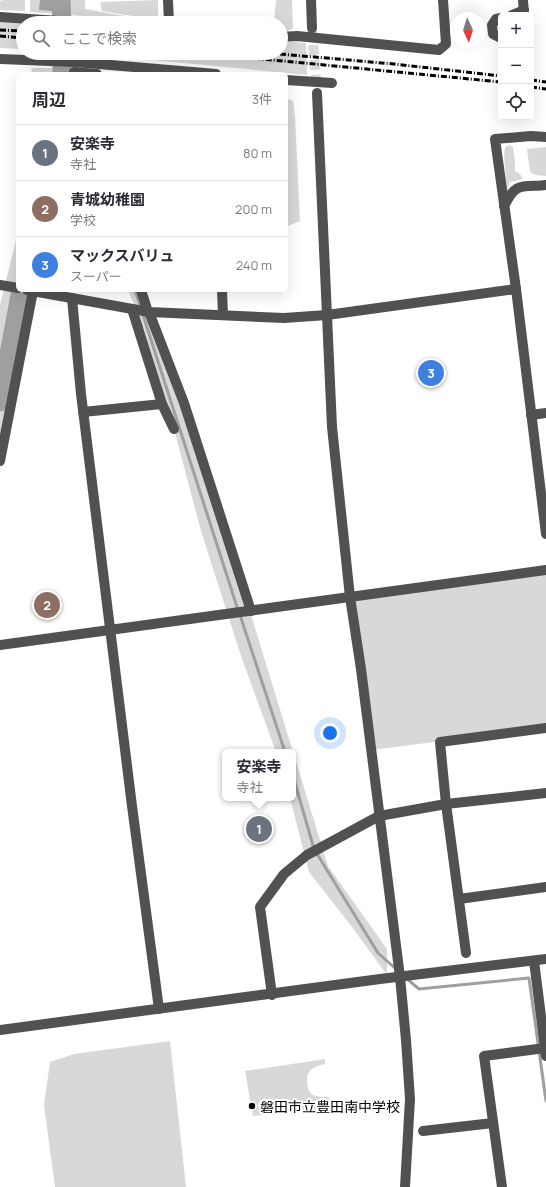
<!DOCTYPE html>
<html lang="ja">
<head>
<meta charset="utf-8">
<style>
	body { margin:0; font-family:Manrope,"Noto Sans JP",sans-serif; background:#f2f2f3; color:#2b2b33 }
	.controls { position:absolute; right:12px; top:12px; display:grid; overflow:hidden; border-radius:6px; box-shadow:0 4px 16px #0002 }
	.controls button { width:36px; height:36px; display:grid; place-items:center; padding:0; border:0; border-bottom:1px solid #e1e1e2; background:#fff; color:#2b2b33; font:20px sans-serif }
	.compass { position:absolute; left:450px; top:12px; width:36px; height:36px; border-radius:50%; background:#fff; box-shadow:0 4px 16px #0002; rotate:176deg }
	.you { position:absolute; left:330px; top:733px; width:14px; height:14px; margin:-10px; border:3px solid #fff; border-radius:50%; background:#1a73e8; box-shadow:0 0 0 6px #1a73e833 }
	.badge { display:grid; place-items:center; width:26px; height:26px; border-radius:50%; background:#000; color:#fff; font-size:13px; font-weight:700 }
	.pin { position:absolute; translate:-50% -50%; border:2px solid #fff; box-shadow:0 1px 4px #0006 }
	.popup { position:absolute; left:222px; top:749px; width:74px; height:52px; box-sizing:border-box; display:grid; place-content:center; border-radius:6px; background:#fff; filter:drop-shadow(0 1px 3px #0005); font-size:13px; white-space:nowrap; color:#7c7c81 }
	.popup b { font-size:15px; color:#2b2b33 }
	.popup::after { content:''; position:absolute; left:50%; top:100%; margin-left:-8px; border:8px solid transparent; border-top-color:#fff }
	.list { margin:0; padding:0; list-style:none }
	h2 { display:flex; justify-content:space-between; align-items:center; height:52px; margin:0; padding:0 16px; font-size:17px }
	h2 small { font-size:13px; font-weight:400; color:#7c7c81 }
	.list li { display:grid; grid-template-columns:26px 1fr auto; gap:12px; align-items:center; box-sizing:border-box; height:56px; padding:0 16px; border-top:1px solid #e1e1e2 }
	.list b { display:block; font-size:15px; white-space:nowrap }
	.list p { margin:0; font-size:13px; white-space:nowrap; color:#7c7c81 }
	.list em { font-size:13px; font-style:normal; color:#7c7c81 }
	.icon { flex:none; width:22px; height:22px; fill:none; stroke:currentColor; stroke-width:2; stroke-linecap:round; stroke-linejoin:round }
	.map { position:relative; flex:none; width:546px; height:1187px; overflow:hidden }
	.search { position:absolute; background:#fff; box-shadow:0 4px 16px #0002; left:16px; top:16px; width:272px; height:44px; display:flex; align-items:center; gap:10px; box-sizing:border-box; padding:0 14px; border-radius:22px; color:#7c7c81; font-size:15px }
	.panel { position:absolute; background:#fff; box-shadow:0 4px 16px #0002; left:16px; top:72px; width:272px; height:220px; border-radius:6px }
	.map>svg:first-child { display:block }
	.green { fill:#d8d8d8 }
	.water { fill:#9f9f9f }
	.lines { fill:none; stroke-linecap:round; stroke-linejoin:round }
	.stream { stroke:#9f9f9f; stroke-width:3 }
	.river { stroke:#9f9f9f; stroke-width:19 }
	.minor-tunnel { stroke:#d9d9d9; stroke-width:10; stroke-dasharray:10 5; stroke-linecap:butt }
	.minor { stroke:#515151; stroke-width:10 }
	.rail { stroke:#000; stroke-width:3; stroke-dasharray:6 2 1 2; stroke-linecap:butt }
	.poi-dot { fill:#000; stroke:#fff; stroke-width:1.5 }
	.labels { text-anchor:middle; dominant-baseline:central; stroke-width:4; stroke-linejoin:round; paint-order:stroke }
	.poi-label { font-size:14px; fill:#000; stroke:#fff; text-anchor:start }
</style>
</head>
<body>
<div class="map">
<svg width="546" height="1187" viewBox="0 0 546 1187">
	<rect width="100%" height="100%" fill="#fff"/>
	<g class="green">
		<path d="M3,0H25V11L0,10V1Z"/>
		<path d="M30,0H85V9L158,22L145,23L83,16L30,12Z"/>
		<path d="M158,0V20L102,11L100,2Z"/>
		<path d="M276,0H292L293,28L285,33L281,32V23H274Z"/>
		<path d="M0,21L23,23V49L0,48Z"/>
		<path d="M294,42L306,43L307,75L79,53H281V43Z"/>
		<path d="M31,68H68L70,74H32Z"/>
		<path d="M286,98L293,101L295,116L300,221L288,226L286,212Z"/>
		<path d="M509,145L513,147L515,162V171L520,174L523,179L510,182L507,191L504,155L505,147Z"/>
		<path d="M546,147V176L535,175L530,172L527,149Z"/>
		<path d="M18,232V290H27L25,335L0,461V305Z"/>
		<path d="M128,290H145L220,514L328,866L387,949V975L352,927L309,872L290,798H293V752H276L242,659L201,531L174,429L145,332Z"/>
		<path d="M546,570V728L371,750L350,597Z"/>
		<path d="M170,1041L186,1187H55L44,1105L50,1062L74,1054Z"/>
		<path d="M325,1059V1064C311,1067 304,1072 308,1088C309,1091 310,1094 313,1095C318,1097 324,1097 329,1097L330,1107L253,1116L245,1071Z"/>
	</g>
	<path class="water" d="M40,0H66L67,12L39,10Z"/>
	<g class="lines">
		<g class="stream">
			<path d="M135,290L238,610"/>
			<path d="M240,615L285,752"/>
			<path d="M293,776L314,849L378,953L396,969"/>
			<path d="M406,978L419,989L529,978L546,1101"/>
		</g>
		<g class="river">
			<path d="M61,0L62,23"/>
			<path d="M62,53V74"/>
			<path d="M0,402L21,290"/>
		</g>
		<path class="minor-tunnel" d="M312,30L317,93"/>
		<g class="minor">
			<path d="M168,0L169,23"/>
			<path d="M311,0L312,28"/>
			<path d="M523,0L524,15"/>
			<path d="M512,15L524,10"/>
			<path d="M0,17L89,23"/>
			<path d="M501,18L496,19L492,25L493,34L501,38"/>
			<path d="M281,37L297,36L439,50L446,44L443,0"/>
			<path d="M0,59L75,62L216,74"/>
			<path d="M74,74V72L97,74"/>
			<path d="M286,80L332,83"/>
			<path d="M317,93L332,427L350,597L361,669L400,977L406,1040L410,1099L405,1187"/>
			<path d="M546,137L531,136L495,139L516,289L546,534"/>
			<path d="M504,206C507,201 510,194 515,190C522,184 537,187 546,185"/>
			<path d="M0,285L18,288"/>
			<path d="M27,290L149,312L284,318L327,315L516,289"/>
			<path d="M141,290L148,312"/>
			<path d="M222,290L223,315"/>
			<path d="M72,298L81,394L132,806L159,1009"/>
			<path d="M132,309L162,404L174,429"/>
			<path d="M149,312L184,403L251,611"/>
			<path d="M83,412L162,404"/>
			<path d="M531,415L546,413"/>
			<path d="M0,461L33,291"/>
			<path d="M0,645L546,570"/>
			<path d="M459,899L546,887"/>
			<path d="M466,953L446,804L440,742L546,728"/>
			<path d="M534,961L546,1056"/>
			<path d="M272,995L260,907L284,874L307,855L379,816L446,804L546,793"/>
			<path d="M0,1030L380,979L546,959"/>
			<path d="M423,1131L493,1123"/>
			<path d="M502,1187L484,1056L545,1048"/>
		</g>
		<g class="rail">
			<path d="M0,30L23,31"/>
			<path d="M0,36L23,38"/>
			<path d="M200,53L501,82"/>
			<path d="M269,53L394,64L501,76"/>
			<path d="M531,80L546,82"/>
			<path d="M531,87L546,89"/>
		</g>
	</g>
	<circle class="poi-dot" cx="252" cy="1106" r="4"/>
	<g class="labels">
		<g class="poi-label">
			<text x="260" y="1106">磐田市立豊田南中学校</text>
		</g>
	</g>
</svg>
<div class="controls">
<button>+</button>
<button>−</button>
<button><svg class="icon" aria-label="locate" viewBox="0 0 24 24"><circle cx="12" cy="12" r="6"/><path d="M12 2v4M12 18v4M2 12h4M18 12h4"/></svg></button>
</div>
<svg class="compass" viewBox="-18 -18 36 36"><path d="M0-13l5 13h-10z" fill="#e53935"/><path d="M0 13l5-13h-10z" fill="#7c7c81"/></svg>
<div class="you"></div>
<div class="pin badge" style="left:259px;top:829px;background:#6b7280">1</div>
<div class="popup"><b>安楽寺</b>寺社</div>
<div class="pin badge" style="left:47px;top:605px;background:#8d6e63">2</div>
<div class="pin badge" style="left:431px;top:373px;background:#3f7fe0">3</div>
<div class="search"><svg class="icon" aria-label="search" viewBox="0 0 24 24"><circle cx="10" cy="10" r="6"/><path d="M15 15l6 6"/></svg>ここで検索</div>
<section class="panel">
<h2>周辺<small>3件</small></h2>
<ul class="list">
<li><span class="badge" style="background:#6b7280">1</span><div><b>安楽寺</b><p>寺社</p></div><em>80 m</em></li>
<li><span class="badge" style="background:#8d6e63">2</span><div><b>青城幼稚園</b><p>学校</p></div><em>200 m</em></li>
<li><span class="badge" style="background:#3f7fe0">3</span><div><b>マックスバリュ</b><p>スーパー</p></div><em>240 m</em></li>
</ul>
</section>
</div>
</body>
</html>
